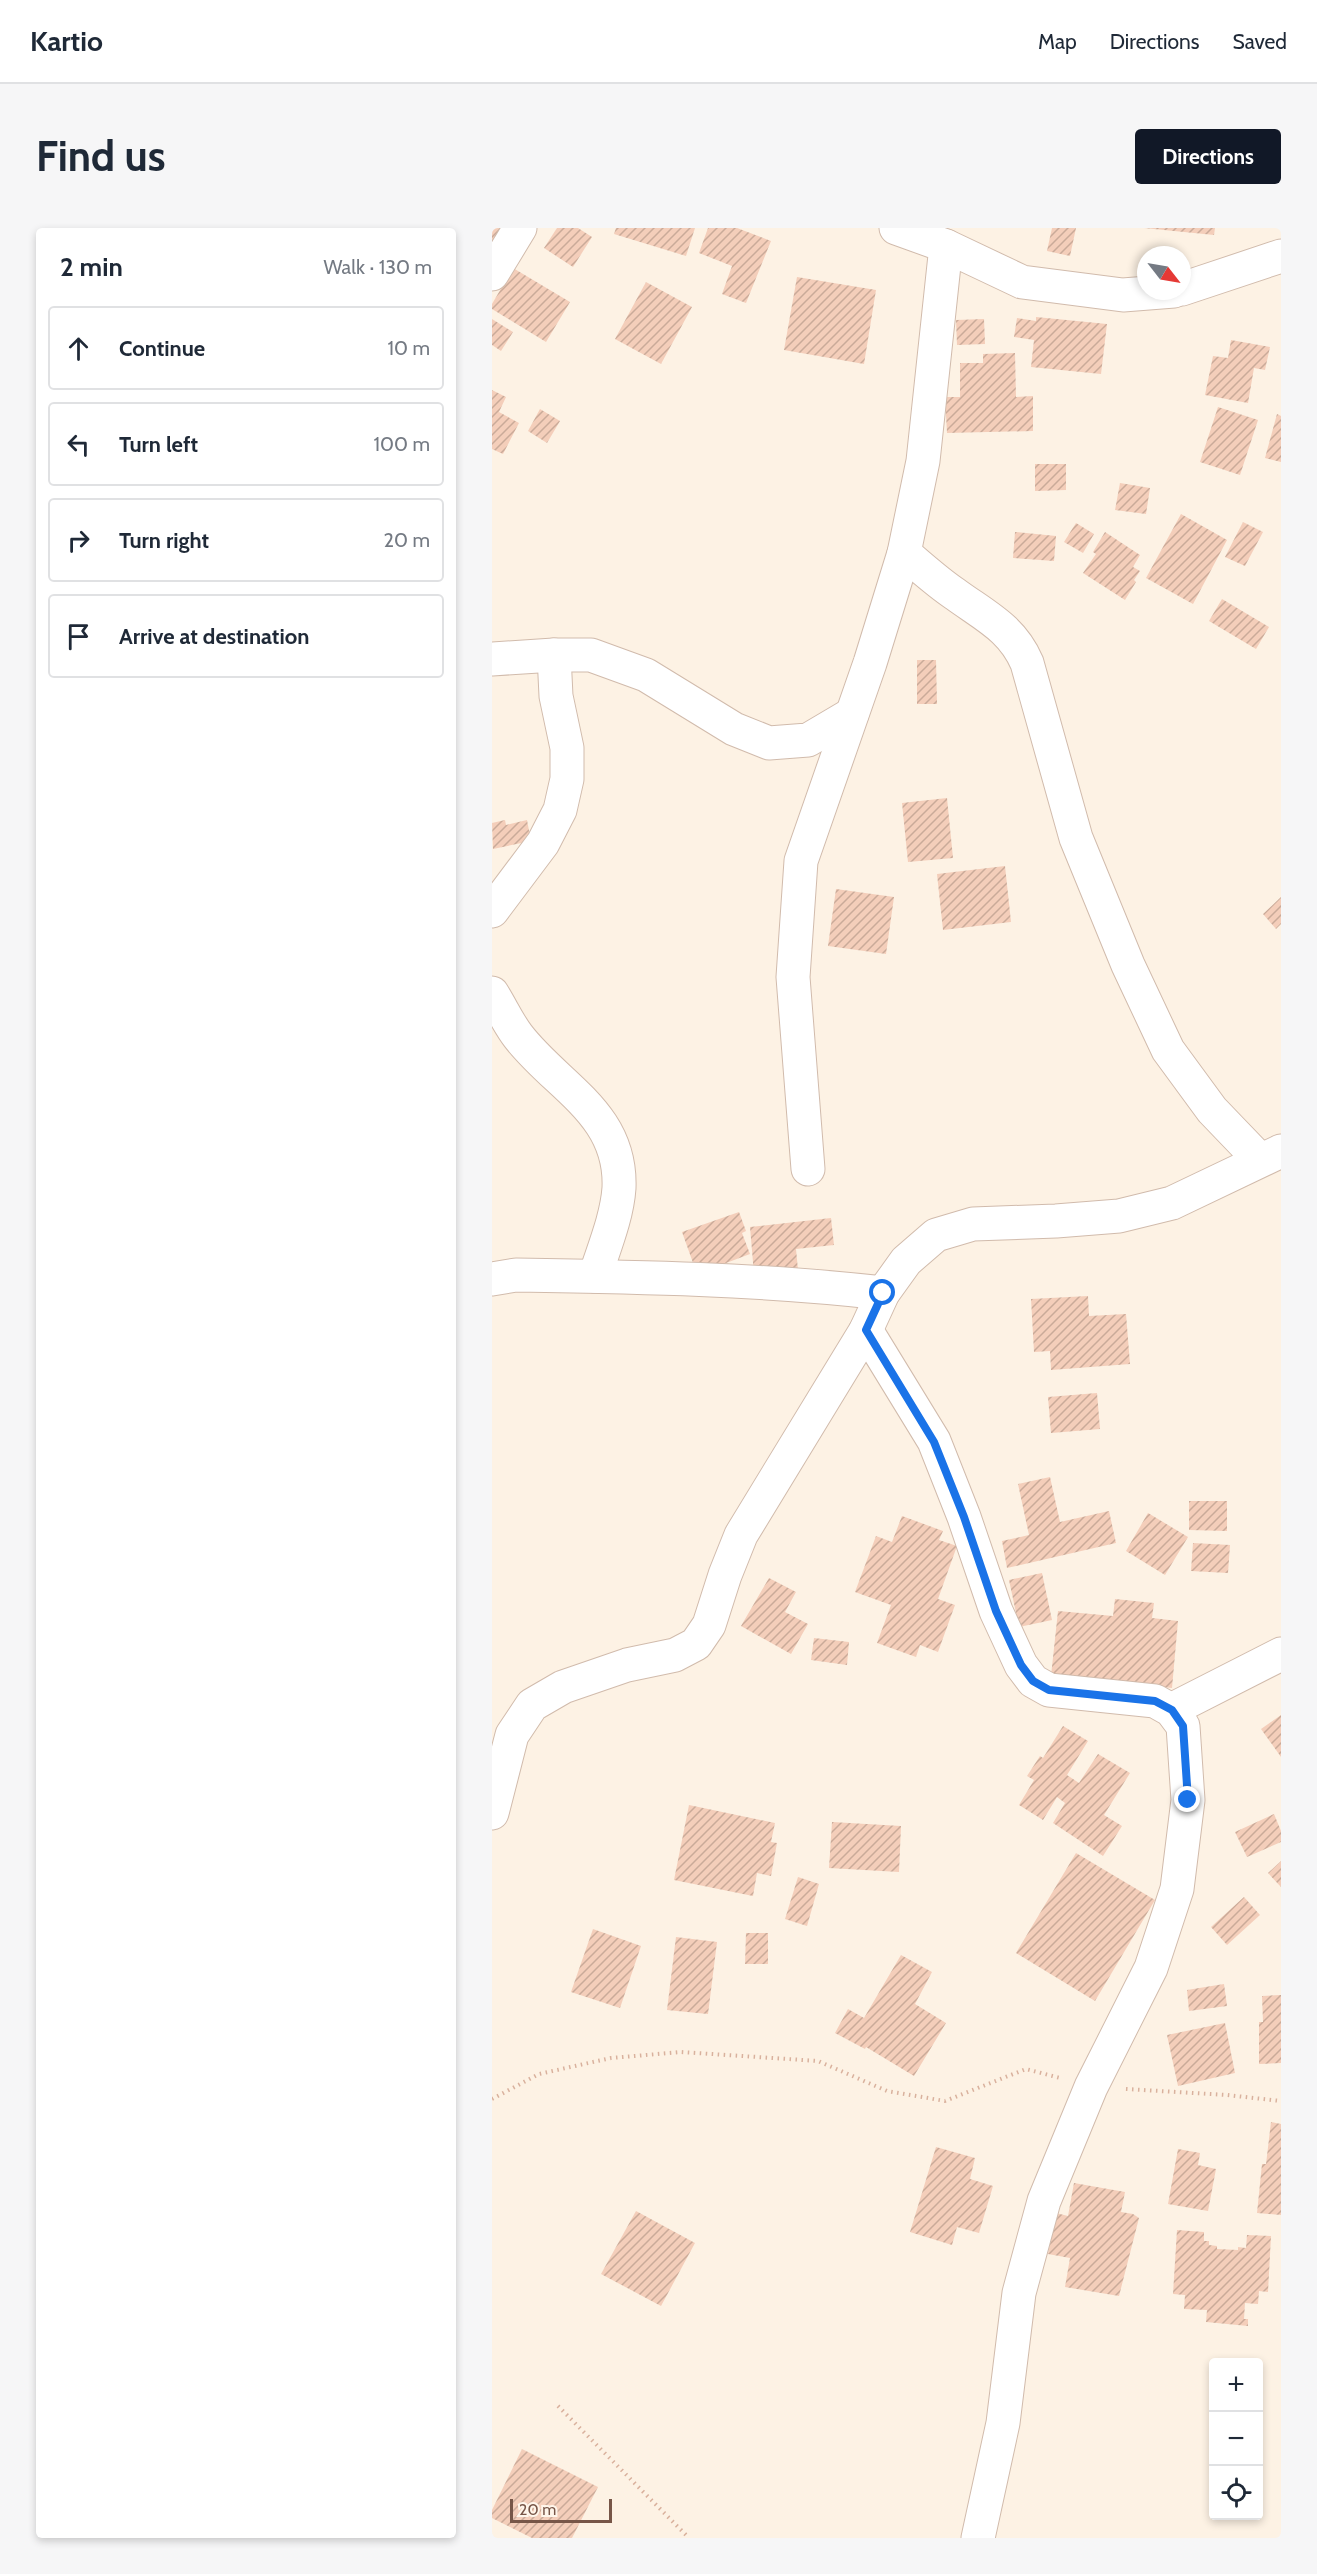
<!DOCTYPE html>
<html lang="en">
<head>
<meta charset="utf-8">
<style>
	body { margin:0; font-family:Cabin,sans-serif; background:#f6f6f7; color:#1f2937 }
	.controls { position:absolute; right:18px; bottom:18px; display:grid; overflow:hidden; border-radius:6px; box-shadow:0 3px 9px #0003 }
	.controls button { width:54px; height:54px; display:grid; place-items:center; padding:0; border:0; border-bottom:2px solid #e0e1e3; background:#fff; color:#1f2937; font:30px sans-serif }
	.compass { position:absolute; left:645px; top:18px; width:54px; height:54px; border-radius:50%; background:#fff; box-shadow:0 3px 9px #0003; rotate:121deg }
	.scale { position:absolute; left:18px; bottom:15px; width:102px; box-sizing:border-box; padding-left:6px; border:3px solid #775648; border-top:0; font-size:16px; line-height:21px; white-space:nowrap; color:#775648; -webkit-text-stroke:4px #fff6eb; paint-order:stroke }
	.stop { position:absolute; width:18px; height:18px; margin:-14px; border:4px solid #1a73e8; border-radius:50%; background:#fff }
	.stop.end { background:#1a73e8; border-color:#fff; box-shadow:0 2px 6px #0008 }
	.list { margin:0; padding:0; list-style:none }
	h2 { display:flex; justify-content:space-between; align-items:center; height:78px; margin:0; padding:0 24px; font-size:26px }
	h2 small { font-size:20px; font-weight:400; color:#747a83 }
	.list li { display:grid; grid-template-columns:39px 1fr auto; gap:18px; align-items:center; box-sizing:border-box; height:84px; margin:0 12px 12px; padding:0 12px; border:2px solid #e0e1e3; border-radius:6px }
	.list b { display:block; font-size:22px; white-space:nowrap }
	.list em { font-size:20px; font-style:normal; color:#747a83 }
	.icon { flex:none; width:33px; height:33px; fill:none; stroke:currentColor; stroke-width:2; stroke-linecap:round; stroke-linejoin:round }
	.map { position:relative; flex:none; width:789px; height:2310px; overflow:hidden; border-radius:6px }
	header { display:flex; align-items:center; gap:36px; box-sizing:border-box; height:84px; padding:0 30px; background:#fff; border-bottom:2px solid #e0e1e3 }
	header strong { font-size:28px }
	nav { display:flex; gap:33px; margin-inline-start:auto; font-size:21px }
	.intro { display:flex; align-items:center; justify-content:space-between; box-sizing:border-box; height:144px; padding:0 36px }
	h1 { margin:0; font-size:42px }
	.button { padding:15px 27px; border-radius:6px; background:#111827; color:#fff; font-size:21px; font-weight:700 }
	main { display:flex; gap:36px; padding:0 36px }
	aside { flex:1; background:#fff; border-radius:6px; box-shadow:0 3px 9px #0003 }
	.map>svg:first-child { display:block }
	.building { fill:url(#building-hatch) }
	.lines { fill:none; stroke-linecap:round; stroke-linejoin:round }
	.minor-casing { stroke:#d1bbac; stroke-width:35 }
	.path { stroke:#d9b19d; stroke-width:4; stroke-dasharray:1.5 4.5; stroke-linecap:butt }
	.minor { stroke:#fff; stroke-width:33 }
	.route { stroke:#1a73e8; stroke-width:8 }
</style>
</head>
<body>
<header>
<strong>Kartio</strong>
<nav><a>Map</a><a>Directions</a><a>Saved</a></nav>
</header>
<div class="intro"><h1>Find us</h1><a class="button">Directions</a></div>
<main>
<aside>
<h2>2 min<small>Walk · 130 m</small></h2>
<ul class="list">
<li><svg class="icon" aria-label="ahead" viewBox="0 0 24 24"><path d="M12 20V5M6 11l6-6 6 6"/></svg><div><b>Continue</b></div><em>10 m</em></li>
<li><svg class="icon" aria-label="left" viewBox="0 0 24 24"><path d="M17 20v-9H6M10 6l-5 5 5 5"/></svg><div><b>Turn left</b></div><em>100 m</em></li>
<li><svg class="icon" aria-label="right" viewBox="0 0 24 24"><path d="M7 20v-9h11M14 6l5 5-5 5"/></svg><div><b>Turn right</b></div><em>20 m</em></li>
<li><svg class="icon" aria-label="arrive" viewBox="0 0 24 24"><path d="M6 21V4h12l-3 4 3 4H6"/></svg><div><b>Arrive at destination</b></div></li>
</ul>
</aside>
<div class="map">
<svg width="789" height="2310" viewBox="0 0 789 2310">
	<defs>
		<pattern id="building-hatch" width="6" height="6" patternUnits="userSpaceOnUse" patternTransform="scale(1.5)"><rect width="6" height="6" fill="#f4ceba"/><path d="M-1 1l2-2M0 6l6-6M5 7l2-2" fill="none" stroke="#caaa99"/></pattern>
	</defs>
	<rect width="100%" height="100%" fill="#fdf2e4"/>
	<g class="building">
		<path d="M0,0H13L4,14L0,12Z"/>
		<path d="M65,0H86L100,9L81,39L52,20Z"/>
		<path d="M124,0H203L194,28L122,6Z"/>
		<path d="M216,0H245L279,13L254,75L230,66L240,38L207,25Z"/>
		<path d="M560,0H584L578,28L555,23Z"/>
		<path d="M652,0H723L722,7Z"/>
		<path d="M21,40L78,74L54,114L0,81V76Z"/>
		<path d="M305,49L384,62L372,136L292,122Z"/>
		<path d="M154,54L200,79L169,136L123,111Z"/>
		<path d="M544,89L615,96L609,146L539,139L542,112L522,109L525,90L544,93Z"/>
		<path d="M0,91L21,104L9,123L0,117Z"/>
		<path d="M492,91L493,116L465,117L464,92Z"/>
		<path d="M739,112L778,119L773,142L762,140L756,175L713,167L721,128L736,130Z"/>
		<path d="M523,125L524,169L541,168V203L455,205L453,169H468V135H491V126Z"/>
		<path d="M0,162L14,169L7,184L27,195L11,226L0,221Z"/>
		<path d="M726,179L766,192L748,247L708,234Z"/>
		<path d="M48,181L68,193L55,215L36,203Z"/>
		<path d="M785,186L789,188V234L773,230Z"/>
		<path d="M543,236H574V262L543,263Z"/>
		<path d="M628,255L658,260L654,286L623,282Z"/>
		<path d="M689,286L735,312L701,376L654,350Z"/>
		<path d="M751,294L771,304L753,338L733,329Z"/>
		<path d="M584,295L602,306L591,325L572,314Z"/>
		<path d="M523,304L564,308L562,333L521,330Z"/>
		<path d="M613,304L648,327L641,339L648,343L642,352L644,354L633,372L591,345L604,326L601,324Z"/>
		<path d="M730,371L777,399L764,421L717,393Z"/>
		<path d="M425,432H444L445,476H425Z"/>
		<path d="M455,570L461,630L416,634L410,575Z"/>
		<path d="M13,592L14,597L35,592L39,613L1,621L0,595Z"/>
		<path d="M513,638L519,694L451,702L445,646Z"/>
		<path d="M344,661L402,669L394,726L336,718Z"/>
		<path d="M789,669V696L784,701L771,686Z"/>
		<path d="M247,984L254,1003L250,1005L258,1026L205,1046L190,1004Z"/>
		<path d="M339,990L342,1017L304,1021L306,1042L262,1046L258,999Z"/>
		<path d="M596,1068L597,1088L634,1086L638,1136L559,1142L558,1123L542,1124L539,1071Z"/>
		<path d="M605,1165L608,1201L559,1205L556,1169Z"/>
		<path d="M558,1249L568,1294L617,1283L624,1315L515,1340L510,1313L537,1307L526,1256Z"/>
		<path d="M697,1273H735V1303L697,1302Z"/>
		<path d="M656,1285L696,1309L673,1347L634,1323Z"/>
		<path d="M410,1288L451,1303L447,1312L465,1318L446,1371L463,1377L446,1424L428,1417L424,1429L385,1415L399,1377L363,1364L384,1308L400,1314Z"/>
		<path d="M701,1315L738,1317L736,1345L699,1343Z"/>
		<path d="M550,1345L560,1392L527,1399L517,1352Z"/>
		<path d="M277,1350L304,1364L293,1384L316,1396L299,1426L249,1398Z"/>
		<path d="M623,1371L662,1375L660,1390L686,1393L680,1460L559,1448L566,1383L621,1388Z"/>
		<path d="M322,1410L357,1414L355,1437L319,1432Z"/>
		<path d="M789,1487V1529L769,1501Z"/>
		<path d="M571,1498L596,1513L575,1547L587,1555L606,1526L638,1545L612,1587L630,1598L611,1628L561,1595L573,1575L565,1569L551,1592L527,1577L542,1552L535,1548L548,1528L551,1530Z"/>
		<path d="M197,1577L283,1595L279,1614L285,1615L279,1648L265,1645L261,1668L182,1652Z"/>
		<path d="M782,1586L789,1603V1614L755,1629L743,1604Z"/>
		<path d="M340,1594L409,1598L407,1644L337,1640Z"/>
		<path d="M584,1625L663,1672L603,1773L524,1725Z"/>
		<path d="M789,1633V1659L776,1645Z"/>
		<path d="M306,1649L327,1656L315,1698L293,1691Z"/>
		<path d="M752,1669L768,1687L735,1717L719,1699Z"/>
		<path d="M101,1701L149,1718L128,1780L79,1764Z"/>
		<path d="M254,1705H276V1736H253Z"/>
		<path d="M184,1709L225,1714L216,1786L175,1782Z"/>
		<path d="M409,1727L440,1744L423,1776L454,1795L422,1848L374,1819L373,1821L343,1805L356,1781L372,1790Z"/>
		<path d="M732,1756L735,1778L697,1783L695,1762Z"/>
		<path d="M789,1767V1835L767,1836V1794H771L770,1768Z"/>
		<path d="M733,1795L743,1845L686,1858L675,1807Z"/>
		<path d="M779,1894L789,1896V1987L765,1985L770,1936H774Z"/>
		<path d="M444,1919L483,1930L478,1951L501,1958L487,2005L465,1999L460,2017L418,2004Z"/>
		<path d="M686,1921L708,1925L706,1937L724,1941L716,1983L676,1976Z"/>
		<path d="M582,1955L633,1964L629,1984L641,1986L647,1990L627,2068L573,2059L578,2030L556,2026L564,1985L576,1988Z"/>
		<path d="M144,1983L203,2015L169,2078L109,2046Z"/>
		<path d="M685,2002L712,2004V2013H717V2017L725,2018V2021L746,2022V2019L754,2020L755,2007L779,2008L776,2064L767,2063L766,2076L753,2075L752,2091H756V2098L714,2094L715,2082L692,2081L693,2067L681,2066Z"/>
		<path d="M30,2221L106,2259L80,2310H40L0,2290V2282Z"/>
	</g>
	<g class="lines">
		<g class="minor-casing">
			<g id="minor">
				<path d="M454,18L530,54L631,67L682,63"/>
				<path d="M0,46L28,0"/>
				<path d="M690,61L789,28"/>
				<path d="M412,325C429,339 445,354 463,366C493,388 520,400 535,435L584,610L636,737L676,822L720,882L768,932"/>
				<path d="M0,431L62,427H99L154,447L242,501L277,515L316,512L360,486"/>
				<path d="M0,683L51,615L68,582L75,551V520L64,468L62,427"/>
				<path d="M0,765C9,779 16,795 26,808C65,859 130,885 127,960C125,989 112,1020 103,1048"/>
				<path d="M316,941L301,749L309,633L378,435L412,325L431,233L454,18L404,0"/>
				<path d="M0,1051L24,1047C147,1049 269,1051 391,1065"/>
				<path d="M374,1102L442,1213L472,1289L504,1383L529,1437L541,1453L557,1462L663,1473L679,1482L691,1498L696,1572L685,1661L659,1740L599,1859L552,1973L527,2065L511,2195L486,2310"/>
				<path d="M679,1482L789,1426"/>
				<path d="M0,1585L20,1507L40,1477L71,1459L135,1437L183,1427L204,1416L217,1397L233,1347L249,1307L374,1102L391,1065L414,1033L444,1007L481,996L564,993L627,988L680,975L789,923"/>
			</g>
		</g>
		<g class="path">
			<path d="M634,1861L735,1867L789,1873"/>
			<path d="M0,1871L47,1846L119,1830L189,1824L326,1833L395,1863L453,1873L534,1841L568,1850"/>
			<path d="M66,2178L197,2310"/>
		</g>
		<use href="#minor" class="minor"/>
	</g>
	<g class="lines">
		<path class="route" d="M391,1065L374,1102L442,1214L472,1289L504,1383L529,1437L541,1453L557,1462L663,1473L680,1482L691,1498L696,1572"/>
	</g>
</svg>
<div class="controls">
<button>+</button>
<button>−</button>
<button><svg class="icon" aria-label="locate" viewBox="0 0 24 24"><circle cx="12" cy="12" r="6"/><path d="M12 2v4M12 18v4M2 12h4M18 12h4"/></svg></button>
</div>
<svg class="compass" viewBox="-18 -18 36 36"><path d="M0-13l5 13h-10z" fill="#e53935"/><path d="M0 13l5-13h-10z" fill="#747a83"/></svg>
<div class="scale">20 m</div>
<div class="stop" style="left:391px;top:1065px"></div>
<div class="stop end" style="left:696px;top:1572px"></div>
</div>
</main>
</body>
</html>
